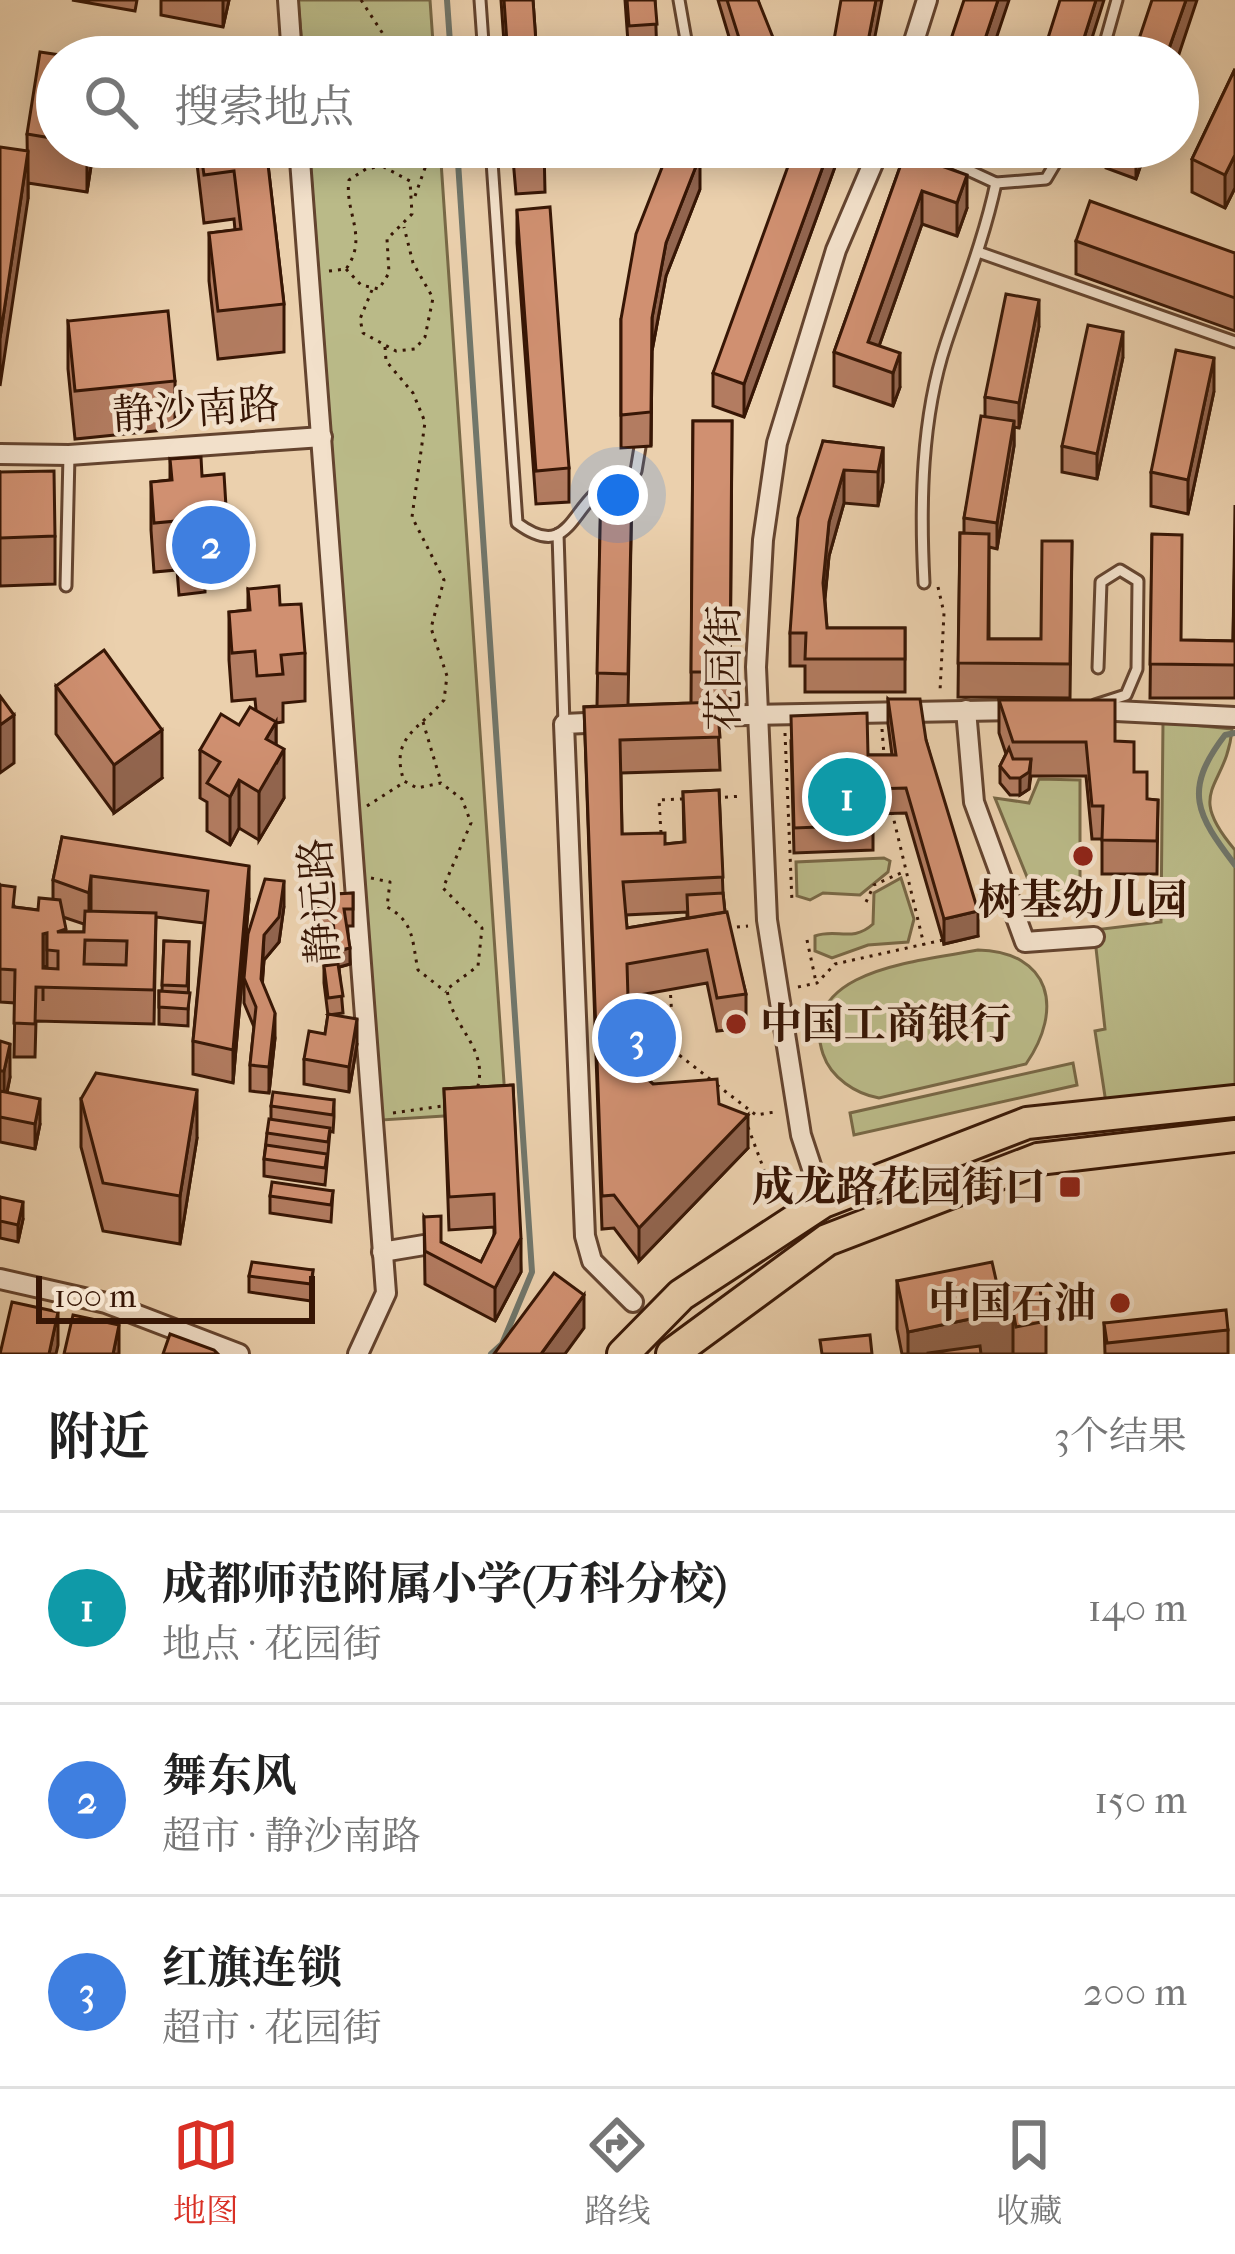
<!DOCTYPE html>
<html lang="zh">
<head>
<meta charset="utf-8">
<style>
	body { margin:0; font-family:"IM FELL French Canon","Noto Serif SC",serif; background:#f2f2f2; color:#222 }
	.scale { position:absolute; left:36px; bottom:30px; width:279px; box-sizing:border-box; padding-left:12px; border:6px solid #371605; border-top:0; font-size:33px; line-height:42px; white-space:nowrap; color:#371605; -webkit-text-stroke:9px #f2e0ca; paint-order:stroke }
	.you { position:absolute; left:618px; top:495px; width:42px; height:42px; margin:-30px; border:9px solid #fff; border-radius:50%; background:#1a73e8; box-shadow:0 0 0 18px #1a73e833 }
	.badge { display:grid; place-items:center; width:78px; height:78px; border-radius:50%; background:#d93025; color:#fff; font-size:39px; font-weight:700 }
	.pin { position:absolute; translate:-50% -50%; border:6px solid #fff; box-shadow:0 3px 12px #0006 }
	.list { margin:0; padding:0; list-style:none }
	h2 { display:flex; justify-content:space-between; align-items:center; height:156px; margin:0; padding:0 48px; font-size:51px }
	h2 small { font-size:39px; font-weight:400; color:#767676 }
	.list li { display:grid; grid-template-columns:78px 1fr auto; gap:36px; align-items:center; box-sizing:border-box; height:192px; padding:0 48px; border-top:3px solid #e0e0e0 }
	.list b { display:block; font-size:45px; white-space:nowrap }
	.list p { margin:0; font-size:39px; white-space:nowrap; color:#767676 }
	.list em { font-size:39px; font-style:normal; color:#767676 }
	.icon { flex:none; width:66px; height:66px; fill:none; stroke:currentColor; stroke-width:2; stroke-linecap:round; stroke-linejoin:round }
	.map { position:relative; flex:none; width:1235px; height:1354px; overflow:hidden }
	.search { position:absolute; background:#fff; box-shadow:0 6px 30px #0003; left:36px; right:36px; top:36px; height:132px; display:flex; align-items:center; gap:30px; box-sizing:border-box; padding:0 42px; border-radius:66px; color:#767676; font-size:45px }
	.sheet { height:732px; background:#fff }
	nav { display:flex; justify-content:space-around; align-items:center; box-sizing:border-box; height:168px; border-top:3px solid #e0e0e0; background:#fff; font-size:33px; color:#767676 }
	nav a { display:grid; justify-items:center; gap:6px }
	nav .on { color:#d93025 }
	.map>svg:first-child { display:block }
	.green { fill:#baba88; stroke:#786846; stroke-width:3 }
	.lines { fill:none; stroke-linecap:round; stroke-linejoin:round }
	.stream { stroke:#71766a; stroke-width:6 }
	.service-casing { stroke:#64442f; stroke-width:15 }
	.minor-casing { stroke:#64442f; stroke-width:24 }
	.primary-casing { stroke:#371605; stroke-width:36 }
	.path { stroke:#371605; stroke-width:3; stroke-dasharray:3 6; stroke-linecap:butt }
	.service { stroke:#f2e0ca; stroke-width:9 }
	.minor { stroke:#f2e0ca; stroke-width:18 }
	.primary { stroke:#ebd0ad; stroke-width:30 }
	.wall { fill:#b37c61; stroke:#371605; stroke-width:3; fill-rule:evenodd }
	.shaded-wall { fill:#92654f; stroke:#371605; stroke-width:3 }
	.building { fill:#d09071; stroke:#371605; stroke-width:3; fill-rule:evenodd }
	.poi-dot { fill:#8f2418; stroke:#f2e0ca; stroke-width:4.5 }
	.labels { text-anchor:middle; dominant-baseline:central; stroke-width:9; stroke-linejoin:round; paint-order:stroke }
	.street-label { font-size:42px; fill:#371605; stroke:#f2e0ca }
	.poi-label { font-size:42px; font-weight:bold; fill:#371605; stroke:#f2e0ca; text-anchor:end }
</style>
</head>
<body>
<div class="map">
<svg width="1235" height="1354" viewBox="0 0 1235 1354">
	<rect width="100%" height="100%" fill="#ebd0ad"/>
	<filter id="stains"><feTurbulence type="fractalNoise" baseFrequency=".00167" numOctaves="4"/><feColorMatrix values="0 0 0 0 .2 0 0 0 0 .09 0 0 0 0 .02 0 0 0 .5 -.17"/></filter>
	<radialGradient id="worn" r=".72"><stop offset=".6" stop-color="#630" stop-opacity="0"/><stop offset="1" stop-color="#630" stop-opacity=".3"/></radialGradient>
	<g class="green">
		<path d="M298,0H430L434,57H303Z"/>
		<path d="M309,147H440L506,1112L382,1120Z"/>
		<path d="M1163,722L1232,729C1227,789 1183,789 1235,850V1089L1106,1103L1095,1031L1105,1029L1094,930L1161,922Z"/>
		<path d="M1039,779L1080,780V909L1042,914L995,798L1029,803Z"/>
		<path d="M884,858L890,861L888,872L860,895L823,893L810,900L797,896L796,862Z"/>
		<path d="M901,878L914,919L908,942L868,945L832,958L815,951V936C837,928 852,943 873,924L874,893Z"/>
		<path d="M978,950C1051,952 1064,1009 1026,1064L879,1098C856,1094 831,1078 823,1054C795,968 924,961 978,950Z"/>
		<path d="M1073,1063L1077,1085L854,1135L850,1113Z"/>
	</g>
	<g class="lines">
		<g class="stream">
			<path d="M447,0L451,57"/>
			<path d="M457,147L532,1272L502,1344L491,1354"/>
			<path d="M1235,733L1225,735C1182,791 1197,815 1235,865"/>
		</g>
		<g class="service-casing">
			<g id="service">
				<path d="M480,0L484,57"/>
				<path d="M679,0L689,57"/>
				<path d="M1101,57L1117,0"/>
				<path d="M491,147L517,523C563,557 569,519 594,495C606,484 623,482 636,471L640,447"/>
				<path d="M918,147L996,183L1046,179L1065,147"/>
				<path d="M981,253L1235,342"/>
				<path d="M558,534L564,724"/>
				<path d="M924,583C920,505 921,419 946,343C964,289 984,239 996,183"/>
				<path d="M66,586L69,455"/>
				<path d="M1095,705L1126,695L1137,669L1138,581L1120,570L1101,582L1098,668"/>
			</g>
		</g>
		<g class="minor-casing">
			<g id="minor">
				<path d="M288,0L292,57"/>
				<path d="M909,57L927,0"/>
				<path d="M299,147L386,1293L358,1354"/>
				<path d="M0,454L69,455L322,437"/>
				<path d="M966,710L974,802L1025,942L1094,937"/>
				<path d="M1096,710L1235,717"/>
				<path d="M694,716L1021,710"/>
				<path d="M607,722L564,724L585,1236L592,1261L633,1302"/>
				<path d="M823,1202L801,1135L767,920L756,667L763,540L777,443L836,250L880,147"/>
				<path d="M382,1252L424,1245"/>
				<path d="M0,1279L106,1303L239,1354"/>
			</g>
		</g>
		<g class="primary-casing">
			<g id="primary">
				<path d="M623,1354L681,1295L823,1202L1027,1123L1235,1101"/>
				<path d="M672,1354L827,1240L1038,1159L1235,1136"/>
			</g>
		</g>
		<g class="path">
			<path d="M361,0L385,37L374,57"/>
			<path d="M415,196L425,168L418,147"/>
			<path d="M346,269L361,285L379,289L389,273L387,239L412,214L410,181L382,166"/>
			<path d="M329,271L346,269C369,237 344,212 349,180L366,169L393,164L401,147"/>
			<path d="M372,290L360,319L363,333L396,351L415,349L425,337L433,298L413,263L404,227"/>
			<path d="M385,347L386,361L413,393L425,422L412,517L444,580L431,628L447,676L444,700C420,729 389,737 404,781L417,788L441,783L462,799L471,823L443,888L482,928L478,966L447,989C451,1028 490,1048 477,1089"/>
			<path d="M938,587L944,613L940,691"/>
			<path d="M423,722L441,782"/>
			<path d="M882,729L884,755"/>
			<path d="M785,733L792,902"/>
			<path d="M716,798L742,796"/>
			<path d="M367,806L403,783"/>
			<path d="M892,812L924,945"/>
			<path d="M661,833L659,800L682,799"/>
			<path d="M371,878L390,882L387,907C415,922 412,942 418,970L446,992"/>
			<path d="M866,902L874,885L903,872"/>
			<path d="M728,928L748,926"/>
			<path d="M807,940L816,982"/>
			<path d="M670,986L674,1051L710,1079"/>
			<path d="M798,987L817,983L835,964L943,940"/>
			<path d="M717,1085L756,1115L775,1112"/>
			<path d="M393,1113L443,1106"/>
			<path d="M748,1127L776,1202"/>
		</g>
		<use href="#service" class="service"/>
		<use href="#minor" class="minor"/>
		<use href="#primary" class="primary"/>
	</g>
	<g class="wall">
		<path d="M72,0H137L135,11Z"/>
		<path d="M161,0H229L223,27L161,15Z"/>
		<path d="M501,0H533L537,57H505Z"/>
		<path d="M625,0H655L657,57H629Z"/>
		<path d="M718,0H758L774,57H735Z"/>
		<path d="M57,57V147H94L87,192L28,183V199L27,134Z"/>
		<path d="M1235,69V188L1225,208L1192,192V159Z"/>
		<path d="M195,147H266L284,304V352L218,359L209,281V233L235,230L234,219L204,223Z"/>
		<path d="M512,147H544L545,192L516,194Z"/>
		<path d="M836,147V164L744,417L713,406V373Z"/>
		<path d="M978,147H1040L1034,166Z"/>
		<path d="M1106,147H1147L1136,179L1106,168Z"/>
		<path d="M905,153L967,208L957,236L922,224L879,346L900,387L893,406L834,386V352Z"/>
		<path d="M700,189L666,276L652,351L651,446L621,448V319Z"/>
		<path d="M517,210L569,468V502L536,504L517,243Z"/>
		<path d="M1076,241L1235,253V331L1076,274Z"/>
		<path d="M68,321L175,381V429L75,439L68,369Z"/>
		<path d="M1039,326L1019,428L1014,427V446L997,549L989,547V639H1041L1072,541L1070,698L958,697L960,533H964V518L985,416V397Z"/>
		<path d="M1123,357L1097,479L1062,472V446Z"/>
		<path d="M1214,391L1188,514L1151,506V472Z"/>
		<path d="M693,421H732L730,705H717L720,770L621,773L622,834L665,844L684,842L683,792L719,790L723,893L725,912L746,994V1028L717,1031L707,983L628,997L630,1064L653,1084L719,1104L748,1148L639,1261L614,1228L602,1229L584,707L597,706L601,484H632L628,705L691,703ZM687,912V918L627,928L626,915Z"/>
		<path d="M823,441L883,448V482L878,506L844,503L829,556L825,599L827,628H905V692H805V666H790V633Z"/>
		<path d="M170,459L202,476L227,523V571L205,573V592L179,595L177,570L154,572L151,530V482L170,480Z"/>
		<path d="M0,472L55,536V584L0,586Z"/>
		<path d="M1235,505V698H1150L1152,534L1181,640L1233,641Z"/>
		<path d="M248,589L280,605L305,653V701L283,703V722L276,723V744L284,798L259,840L239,828L230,845L207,831V802L200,798V750L239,725L256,710L255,699L232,701L229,660V612L248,610Z"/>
		<path d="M56,686L162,778L114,813L56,734Z"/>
		<path d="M888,699L926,740L978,936L944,944L906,813L873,814V850L794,853L791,741L868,755H892L888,724Z"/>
		<path d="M999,700L1115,741L1134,772L1147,799L1158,800L1157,874H1102V839H1092L1086,776H1031L1029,789L1020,795H1010L1000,783V766L1006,754L999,733Z"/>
		<path d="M62,837L249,899L233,1083L193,1074V1041L204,923L156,917L154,1024L36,1021L35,1057H14L15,1003L0,1002V885L15,907L38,910L53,900V880ZM63,917L84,924V932H66Z"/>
		<path d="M353,893V926H347L350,964L339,967L343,1013L328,1015L357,1044L349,1092L304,1084V1059L325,1034L328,1015L324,983V966L335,964L332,927H318V895Z"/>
		<path d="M284,906L279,942L264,960L262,983L275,1038L269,1093L250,1091V1065L254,1027L244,1003V978Z"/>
		<path d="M164,941L189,942L188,1026L159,1024V991H162Z"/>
		<path d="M0,1041L10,1077L7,1093L40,1124L35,1149L0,1142Z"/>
		<path d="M513,1085L521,1272L495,1321L425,1284L424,1217L441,1242L481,1262L494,1236V1227L449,1230L444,1089Z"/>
		<path d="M81,1099L197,1138L180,1244L103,1231L81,1147Z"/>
		<path d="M334,1100V1117L333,1132L330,1131L325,1185L264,1176V1159L267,1133L271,1120V1106Z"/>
		<path d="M333,1191L331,1222L270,1213V1196Z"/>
		<path d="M0,1197L23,1219L18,1242L0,1238Z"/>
		<path d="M313,1270L311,1301L249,1292V1276Z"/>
		<path d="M897,1281L999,1293L1046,1321V1354H902L897,1329Z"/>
		<path d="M1104,1323L1228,1330V1354H1105Z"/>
	</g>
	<g class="shaded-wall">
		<path d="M223,0H229L223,27Z"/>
		<path d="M876,0H882L871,57H865Z"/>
		<path d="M998,0H1009L990,57H979Z"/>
		<path d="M1096,0H1104L1086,57H1078Z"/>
		<path d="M1186,0H1197L1178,57H1166Z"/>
		<path d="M774,40V57H744V54Z"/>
		<path d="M87,147H94L87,192Z"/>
		<path d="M830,147H836V164L744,417V384Z"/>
		<path d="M1034,147H1040L1034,166Z"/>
		<path d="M1136,147H1147L1136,179Z"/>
		<path d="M28,151V199L0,386V338Z"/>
		<path d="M1235,155V188L1225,208V175Z"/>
		<path d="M700,156V189L666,276L652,351L651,446L652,318L666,243Z"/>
		<path d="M967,175V208L957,236V203Z"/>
		<path d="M922,191V224L872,366L868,342Z"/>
		<path d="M1039,300V326L1019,428V403Z"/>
		<path d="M1123,332V357L1097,479V454Z"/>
		<path d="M900,353V387L893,406V373Z"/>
		<path d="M1214,358V391L1188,514V480Z"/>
		<path d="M1014,421V446L997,549V523Z"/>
		<path d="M883,448V482L878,506V472Z"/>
		<path d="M844,470V503L829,556L823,616V583L829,522Z"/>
		<path d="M14,715V763L0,773V725Z"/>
		<path d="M276,722V764L284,749V798L259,840V792L266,739Z"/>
		<path d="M162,730V778L114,813V765Z"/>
		<path d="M1031,759L1029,789L1020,795V778Z"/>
		<path d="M239,780V828L230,845V797Z"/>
		<path d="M249,866V899L233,1083V1050Z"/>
		<path d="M91,876V909L89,926V893Z"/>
		<path d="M284,881V906L279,942L264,960L261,1004L264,935Z"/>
		<path d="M978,911V936L944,944V919Z"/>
		<path d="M47,933V966L43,967V1001V934Z"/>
		<path d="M350,948V964L336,968V951Z"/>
		<path d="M275,1013V1038L269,1093V1067Z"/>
		<path d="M357,1019V1044L349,1092V1067Z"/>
		<path d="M10,1044V1077L4,1105V1071Z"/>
		<path d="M197,1090V1138L180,1244V1196Z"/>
		<path d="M40,1099V1124L35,1149V1124Z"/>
		<path d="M748,1115V1148L639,1261V1228Z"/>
		<path d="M23,1202V1219L18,1242V1225Z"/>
		<path d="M521,1238V1272L495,1321V1288Z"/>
		<path d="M584,1295V1328L565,1354H541Z"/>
		<path d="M1013,1310V1354H908V1332Z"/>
		<path d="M58,1312V1345L56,1354H49Z"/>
		<path d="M119,1325V1354H113Z"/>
	</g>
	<g class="building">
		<path d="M504,0H533L537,57H508Z"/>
		<path d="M627,0H655L657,24L629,26Z"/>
		<path d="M727,0H758L774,40L744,54Z"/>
		<path d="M841,0H876L865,57H831Z"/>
		<path d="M964,0H998L979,57H945Z"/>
		<path d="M1060,0H1096L1078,57H1042Z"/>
		<path d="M1152,0H1186L1166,57H1133Z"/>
		<path d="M40,52L74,57H57V139L27,134Z"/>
		<path d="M1235,69V155L1225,175L1192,159Z"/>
		<path d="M0,147L28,151L0,338Z"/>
		<path d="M200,147H266L284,304L218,311L209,233L241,229L234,171L204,175Z"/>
		<path d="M515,147H544L545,159L516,161Z"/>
		<path d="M670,147H681L700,156L666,243L652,318L651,412L621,415V319L636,234Z"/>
		<path d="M795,147H830L744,384L713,373Z"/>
		<path d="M905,153L967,175L957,203L922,191L868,342L900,353L893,373L834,352Z"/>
		<path d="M1090,201L1235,253V298L1076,241Z"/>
		<path d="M550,207L569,468L536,471L517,210Z"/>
		<path d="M1006,294L1039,300L1019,403L985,397Z"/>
		<path d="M168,311L175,381L75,391L68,321Z"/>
		<path d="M1088,325L1123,332L1097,454L1062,446Z"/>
		<path d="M1176,350L1214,358L1188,480L1151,472Z"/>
		<path d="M981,416L1014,421L997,523L964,518Z"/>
		<path d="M693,421H732L730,672H691Z"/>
		<path d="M823,441L883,448L878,472L844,470L829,522L823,583L827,628H905V659H805L806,633H790L798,518Z"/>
		<path d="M201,457L202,476L224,474L227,523L204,525L205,544L179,546L177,521L154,523L151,482L172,480L170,459Z"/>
		<path d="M54,471L55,536L0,538V472Z"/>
		<path d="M601,484H632L628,674L597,673Z"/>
		<path d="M960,533L989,534L988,639H1041L1042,541H1072L1070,664L958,663Z"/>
		<path d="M1152,534L1182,535L1181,640L1233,641L1235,542V665L1150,664Z"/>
		<path d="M279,586L280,605L301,604L305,653L281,655L283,674L257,676L255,651L232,653L229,612L250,610L248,589Z"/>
		<path d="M104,650L162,730L114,765L56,686Z"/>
		<path d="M0,696L14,715L0,725Z"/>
		<path d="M888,699H920L926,740L978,911L944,919L906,788L872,789L873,825L794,828L791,716L867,713L868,755H896Z"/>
		<path d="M999,700H1115V741L1134,742V772H1147V799L1158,800L1157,841L1102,840L1103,806H1092L1086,742H1013Z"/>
		<path d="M717,702L720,737L620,740L622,834L665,833V844L685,842L683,792L719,790L723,877L623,882L627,928L727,912L746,994L717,998L707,950L627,964L630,1064L653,1084L717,1079L719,1104L748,1115L639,1228L614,1195L602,1196L584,707Z"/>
		<path d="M250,707L276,722L266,739L284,749L259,792L239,780L230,797L207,783L220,762L200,750L221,714L239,725Z"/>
		<path d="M1009,748L1013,759H1031L1029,772L1020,778H1010L1000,766Z"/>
		<path d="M62,837L249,866L233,1050L193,1041L208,891L91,876L89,893L53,880Z"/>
		<path d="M265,879L284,881L279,917L264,935L261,979L275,1013L269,1067L250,1065L256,1007L244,978L248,934Z"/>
		<path d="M0,885L15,887L13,907L38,910L39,898L60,900L66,929L57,932H84L85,911L156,913L154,990L36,987L35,1024L14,1023L15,970L0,969ZM47,933V950L58,951V969L43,968V934ZM85,940L127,941L126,965L84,964Z"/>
		<path d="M353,893V909H344L350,948L336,951L332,910H318V895Z"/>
		<path d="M723,893L725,912L688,918L687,895Z"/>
		<path d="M164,941L189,942L187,986L162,985Z"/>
		<path d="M338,964L343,996L328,998L324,966Z"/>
		<path d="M159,991L190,993L188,1009L159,1007Z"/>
		<path d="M328,1014L357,1019L349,1067L304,1059L309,1031L325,1034Z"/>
		<path d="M0,1041L10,1044L4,1071H0Z"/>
		<path d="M96,1073L197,1090L180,1196L103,1183L81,1099Z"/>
		<path d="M513,1085L521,1238L495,1288L425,1251L424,1217L441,1216V1242L481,1262L495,1233L494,1194L449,1197L444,1089Z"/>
		<path d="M0,1091L40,1099L35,1124L0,1117Z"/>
		<path d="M273,1092L334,1100L333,1115L271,1106Z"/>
		<path d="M269,1119L330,1128L328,1142L267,1133Z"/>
		<path d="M266,1145L327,1154L325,1168L264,1159Z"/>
		<path d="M272,1182L333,1191L331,1205L270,1196Z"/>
		<path d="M0,1197L23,1202L18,1225L0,1221Z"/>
		<path d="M252,1262L313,1270L311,1284L249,1276Z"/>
		<path d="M992,1262L999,1293L1039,1285L1046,1321L1016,1327L1013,1310L908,1332L897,1281Z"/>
		<path d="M554,1273L584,1295L541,1354H494Z"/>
		<path d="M12,1302L58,1312L49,1354H0Z"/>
		<path d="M1226,1310L1228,1330L1107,1343L1104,1323Z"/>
		<path d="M73,1315L119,1325L113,1354H64Z"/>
		<path d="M170,1334L214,1350L218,1354H163Z"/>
		<path d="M870,1335L872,1354H822L820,1340Z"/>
		<path d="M980,1346L981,1354H928V1353Z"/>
	</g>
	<g class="poi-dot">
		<circle cx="1083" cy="856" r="12"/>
		<circle cx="736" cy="1024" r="12"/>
		<rect x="1058" y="1175" width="24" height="24" rx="6"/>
		<circle cx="1120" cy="1303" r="12"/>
	</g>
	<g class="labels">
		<g class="street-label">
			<text transform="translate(196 410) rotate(-4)">静沙南路</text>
			<text transform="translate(724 668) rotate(-90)">花园街</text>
			<text transform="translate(320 901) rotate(-94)">静远路</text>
		</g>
		<g class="poi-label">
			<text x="1083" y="900" text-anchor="middle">树基幼儿园</text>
			<text x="760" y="1024" text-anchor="start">中国工商银行</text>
			<text x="1046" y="1187">成龙路花园街口</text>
			<text x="1096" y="1303">中国石油</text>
		</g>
	</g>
	<rect width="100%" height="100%" filter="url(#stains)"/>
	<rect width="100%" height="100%" fill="url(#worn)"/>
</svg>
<div class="scale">100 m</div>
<div class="you"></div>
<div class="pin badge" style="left:847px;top:797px;background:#0f9aa8">1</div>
<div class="pin badge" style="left:211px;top:545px;background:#3f7fe0">2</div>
<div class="pin badge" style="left:637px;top:1038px;background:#3f7fe0">3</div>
<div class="search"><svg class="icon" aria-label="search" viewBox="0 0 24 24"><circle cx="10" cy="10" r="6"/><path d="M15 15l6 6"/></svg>搜索地点</div>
</div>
<section class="sheet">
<h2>附近<small>3个结果</small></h2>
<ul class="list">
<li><span class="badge" style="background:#0f9aa8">1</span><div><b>成都师范附属小学(万科分校)</b><p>地点 · 花园街</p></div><em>140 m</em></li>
<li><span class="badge" style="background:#3f7fe0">2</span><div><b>舞东风</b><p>超市 · 静沙南路</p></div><em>150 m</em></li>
<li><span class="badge" style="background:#3f7fe0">3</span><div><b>红旗连锁</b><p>超市 · 花园街</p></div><em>200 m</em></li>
</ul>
</section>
<nav>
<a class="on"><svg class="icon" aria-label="map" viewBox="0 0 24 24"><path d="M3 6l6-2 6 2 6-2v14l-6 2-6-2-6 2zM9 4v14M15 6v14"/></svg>地图</a>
<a><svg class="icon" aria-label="directions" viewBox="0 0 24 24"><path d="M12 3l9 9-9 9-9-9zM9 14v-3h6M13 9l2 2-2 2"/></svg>路线</a>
<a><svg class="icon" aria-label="saved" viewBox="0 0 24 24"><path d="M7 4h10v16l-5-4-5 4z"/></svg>收藏</a>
</nav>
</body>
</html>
